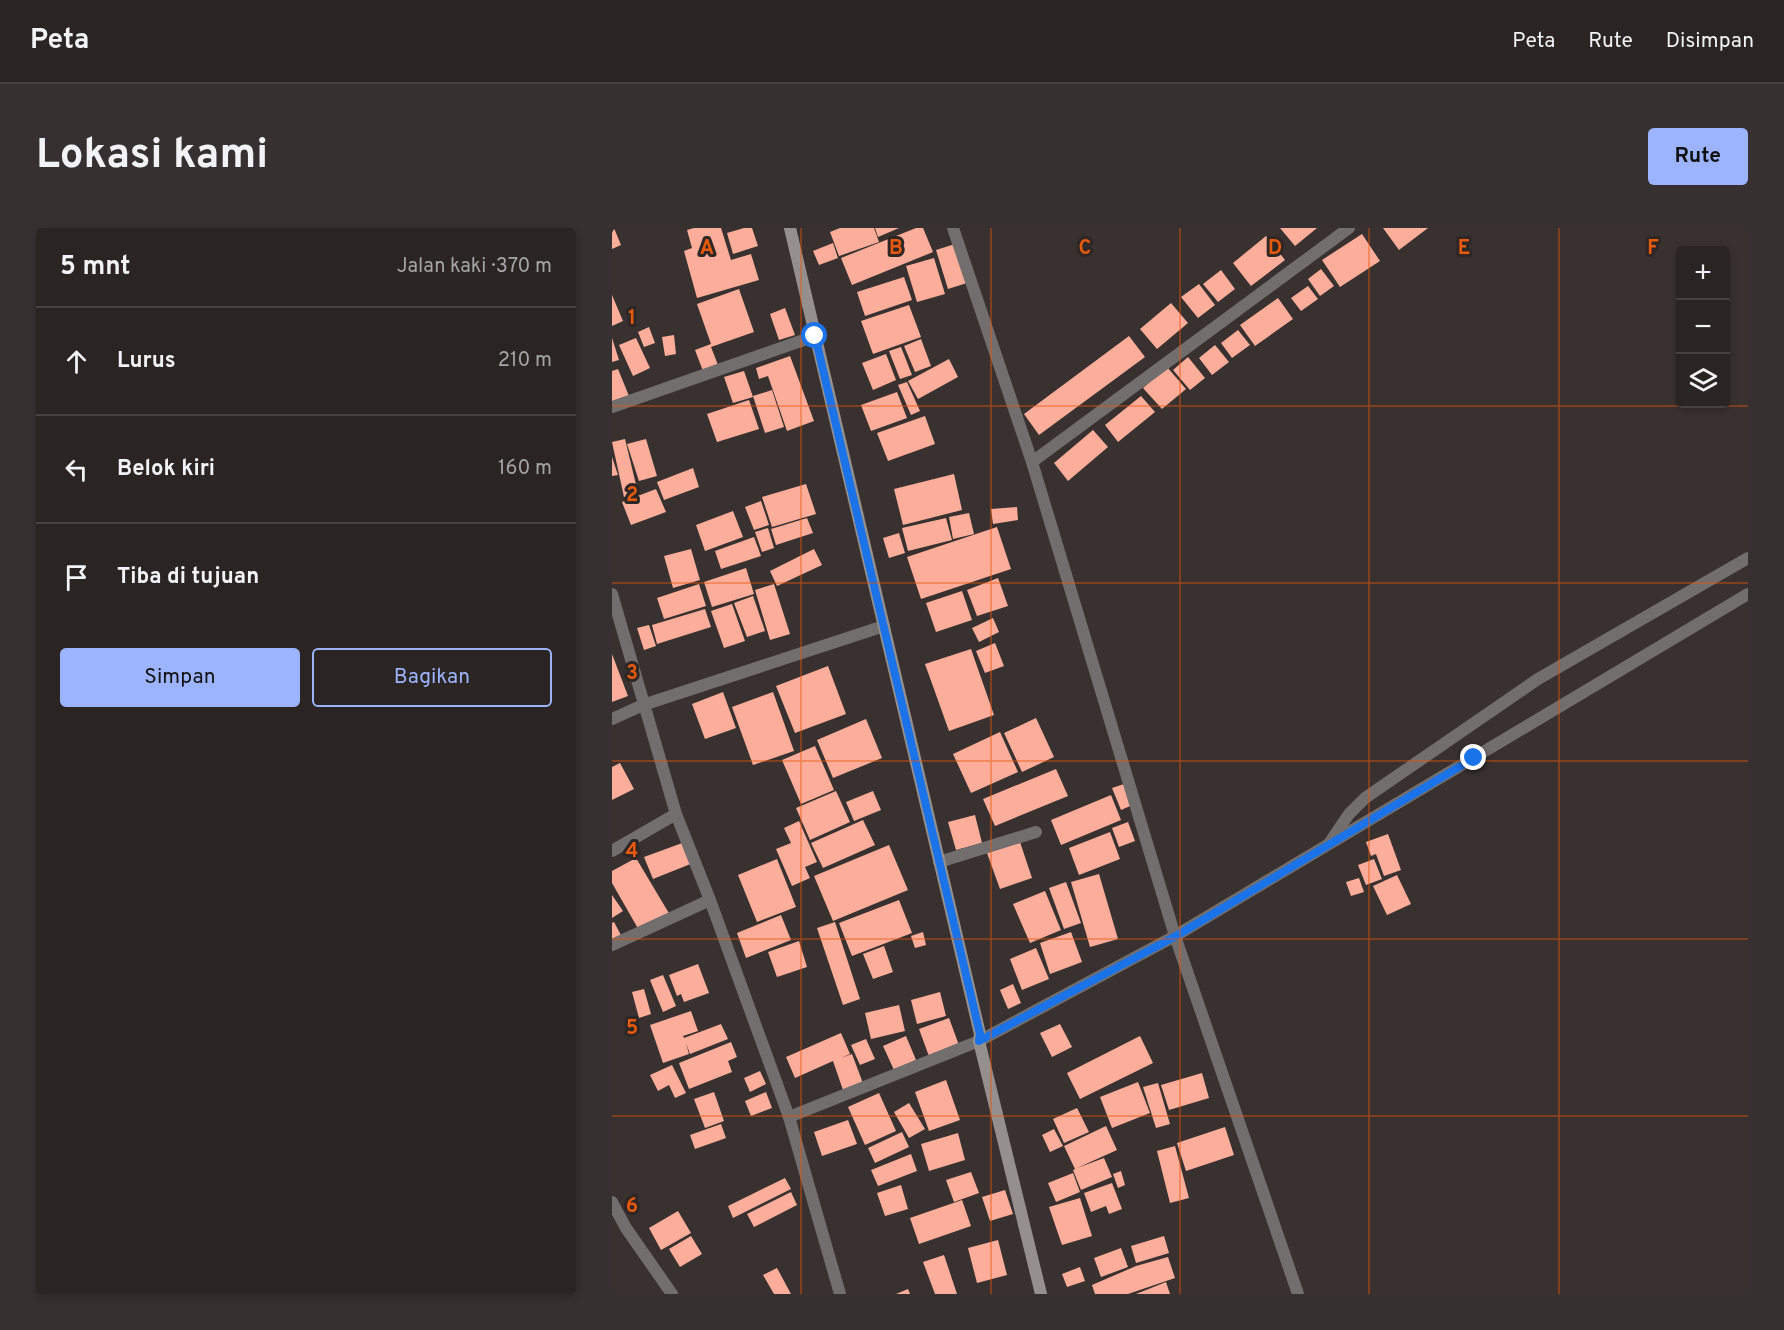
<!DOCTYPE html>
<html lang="id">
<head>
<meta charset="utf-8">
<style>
	body { margin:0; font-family:Overpass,sans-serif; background:#363130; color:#f1f3f6 }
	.controls { position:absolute; right:18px; top:18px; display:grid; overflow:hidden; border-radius:6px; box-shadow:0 3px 9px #0003 }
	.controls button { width:54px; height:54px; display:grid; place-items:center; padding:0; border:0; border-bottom:2px solid #464241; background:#2a2523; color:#f1f3f6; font:30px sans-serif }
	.stop { position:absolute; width:18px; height:18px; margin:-14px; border:4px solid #1a73e8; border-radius:50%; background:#fff }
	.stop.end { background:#1a73e8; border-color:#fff; box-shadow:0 2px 6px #0008 }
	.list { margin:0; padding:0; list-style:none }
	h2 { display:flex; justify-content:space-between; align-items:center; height:78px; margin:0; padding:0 24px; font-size:26px }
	h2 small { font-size:20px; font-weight:400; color:#a5a5a6 }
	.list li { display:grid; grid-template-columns:39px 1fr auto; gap:18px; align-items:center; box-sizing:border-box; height:108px; padding:0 24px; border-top:2px solid #464241 }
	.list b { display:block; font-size:22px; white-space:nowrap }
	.list em { font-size:20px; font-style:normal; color:#a5a5a6 }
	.actions { display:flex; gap:12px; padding:18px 24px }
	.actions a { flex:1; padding:14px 0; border:2px solid #9cb4fd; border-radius:6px; text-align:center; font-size:21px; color:#9cb4fd }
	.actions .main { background:#9cb4fd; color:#111 }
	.icon { flex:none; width:33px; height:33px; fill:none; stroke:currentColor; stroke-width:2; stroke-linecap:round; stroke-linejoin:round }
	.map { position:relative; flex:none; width:1136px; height:1066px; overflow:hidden; border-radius:6px }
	header { display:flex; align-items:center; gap:36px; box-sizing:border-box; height:84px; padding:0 30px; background:#2a2523; border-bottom:2px solid #464241 }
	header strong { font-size:28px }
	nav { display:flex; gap:33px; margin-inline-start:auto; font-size:21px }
	.intro { display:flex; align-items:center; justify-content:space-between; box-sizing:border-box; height:144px; padding:0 36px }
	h1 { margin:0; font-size:42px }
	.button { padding:15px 27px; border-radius:6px; background:#9cb4fd; color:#111; font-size:21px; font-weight:700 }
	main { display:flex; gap:36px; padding:0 36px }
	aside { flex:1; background:#2a2523; border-radius:6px; box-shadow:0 3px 9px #0003 }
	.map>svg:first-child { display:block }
	.building { fill:#fcae9a }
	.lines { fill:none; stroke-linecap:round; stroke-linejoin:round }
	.service { stroke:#726e6d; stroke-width:12 }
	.minor { stroke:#726e6d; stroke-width:12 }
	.secondary { stroke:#958f8d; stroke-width:12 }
	.route { stroke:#1a73e8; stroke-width:8 }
	.grid { fill:none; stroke:#e8590c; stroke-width:1.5; stroke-opacity:0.55 }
	.grid-label { font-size:20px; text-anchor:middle; font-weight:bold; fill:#e8590c; stroke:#2e2725; stroke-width:6; stroke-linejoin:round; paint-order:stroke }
</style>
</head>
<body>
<header>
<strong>Peta</strong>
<nav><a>Peta</a><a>Rute</a><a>Disimpan</a></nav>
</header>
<div class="intro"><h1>Lokasi kami</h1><a class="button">Rute</a></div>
<main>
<aside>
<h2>5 mnt<small>Jalan kaki · 370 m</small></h2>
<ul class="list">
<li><svg class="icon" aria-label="ahead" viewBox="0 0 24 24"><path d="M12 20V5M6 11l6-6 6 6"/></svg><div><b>Lurus</b></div><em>210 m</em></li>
<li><svg class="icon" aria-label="left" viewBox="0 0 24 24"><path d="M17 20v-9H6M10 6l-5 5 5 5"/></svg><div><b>Belok kiri</b></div><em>160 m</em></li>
<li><svg class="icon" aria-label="arrive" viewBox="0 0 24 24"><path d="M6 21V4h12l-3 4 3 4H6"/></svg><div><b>Tiba di tujuan</b></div></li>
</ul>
<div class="actions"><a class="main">Simpan</a><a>Bagikan</a></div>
</aside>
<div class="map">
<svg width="1136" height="1066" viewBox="0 0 1136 1066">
	<rect width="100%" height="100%" fill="#38312f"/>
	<g class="building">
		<path d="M0,0H2L9,17L0,21Z"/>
		<path d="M82,0H109L119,32L139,26L147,52L85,70L72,23L80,20L75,2Z"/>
		<path d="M132,0H140L146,18L121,26L115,5Z"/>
		<path d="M228,0H262L267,14L227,28L218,4Z"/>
		<path d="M263,0H287L266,9Z"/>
		<path d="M304,0H311L321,24L240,57L229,30Z"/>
		<path d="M668,0H705L683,18Z"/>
		<path d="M771,0H816L787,22Z"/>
		<path d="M750,6L768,33L728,59L710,32Z"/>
		<path d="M654,8L673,32L639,58L621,35Z"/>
		<path d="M221,15L226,30L207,37L201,23Z"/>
		<path d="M343,16L355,55L336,61L324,22Z"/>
		<path d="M322,30L333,66L305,74L294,38Z"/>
		<path d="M709,41L722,58L708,68L696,51Z"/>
		<path d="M609,42L623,61L606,74L591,56Z"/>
		<path d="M292,49L300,72L253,88L245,64Z"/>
		<path d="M587,56L603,77L586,90L569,69Z"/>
		<path d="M696,58L706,71L689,83L679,70Z"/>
		<path d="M127,61L142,104L99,119L106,137L91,143L83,122L99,116L85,76Z"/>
		<path d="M0,67L11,93L0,98Z"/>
		<path d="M666,70L681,91L643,118L628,97Z"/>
		<path d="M559,75L576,95L545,121L528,101Z"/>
		<path d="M297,77L309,109L261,126L249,93Z"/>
		<path d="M173,80L183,107L167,112L158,86Z"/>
		<path d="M37,99L43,115L32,119L26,104Z"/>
		<path d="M626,102L638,117L620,130L609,115Z"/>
		<path d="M62,107L64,126L53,128L50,109Z"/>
		<path d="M517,108L533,129L427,207L412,186Z"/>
		<path d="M0,110L7,132L0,134Z"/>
		<path d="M24,110L38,140L21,148L7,117Z"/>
		<path d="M309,111L319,138L303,144L292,118Z"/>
		<path d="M603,117L617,134L600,147L587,130Z"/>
		<path d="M289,119L300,147L288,151L277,123Z"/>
		<path d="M274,126L284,152L261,162L250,135Z"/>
		<path d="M178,128L202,193L175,203L156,148L147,151L144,140Z"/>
		<path d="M576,129L593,150L578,162L561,142Z"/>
		<path d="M337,131L346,149L306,171L296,153Z"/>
		<path d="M555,139L574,161L550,181L531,160Z"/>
		<path d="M6,141L17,168L0,175V143Z"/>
		<path d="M132,143L141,169L121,175L112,149Z"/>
		<path d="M295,154L308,183L299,187L286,157Z"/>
		<path d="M160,162L172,199L153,205L141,168Z"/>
		<path d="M285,164L295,190L259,203L249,177Z"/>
		<path d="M529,168L543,184L506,214L493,197Z"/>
		<path d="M137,172L147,201L105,214L95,186Z"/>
		<path d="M313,188L323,216L276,233L265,205Z"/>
		<path d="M481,202L496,219L456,253L442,235Z"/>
		<path d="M13,211L26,265L12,269L0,214Z"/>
		<path d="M34,211L45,248L27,253L15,216Z"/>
		<path d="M0,229L6,247L0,248Z"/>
		<path d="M81,240L87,259L52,272L45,254Z"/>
		<path d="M342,246L350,282L291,297L282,261Z"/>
		<path d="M194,256L204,286L160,299L150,269Z"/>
		<path d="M44,261L54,284L19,297L10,274Z"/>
		<path d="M149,273L157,297L142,302L133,279Z"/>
		<path d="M405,279L406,292L381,296L379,281Z"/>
		<path d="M121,283L131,309L93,323L84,297Z"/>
		<path d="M357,285L362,306L341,311L337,289Z"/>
		<path d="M195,290L201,305L164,317L159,301Z"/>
		<path d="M334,290L340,312L296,323L290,300Z"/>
		<path d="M385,299L399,341L309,371L295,329Z"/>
		<path d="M156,300L162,320L150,324L143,304Z"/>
		<path d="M287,305L293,325L277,330L271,310Z"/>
		<path d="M142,309L149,328L109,341L103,323Z"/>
		<path d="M79,321L88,352L61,360L52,328Z"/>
		<path d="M202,321L210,337L165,358L158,343Z"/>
		<path d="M134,340L142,366L100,379L92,354Z"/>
		<path d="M386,350L396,378L365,388L355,362Z"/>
		<path d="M87,356L94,378L52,391L45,370Z"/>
		<path d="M162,356L178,406L158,412L143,362Z"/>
		<path d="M350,363L360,392L324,404L314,375Z"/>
		<path d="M141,368L153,403L135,409L122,375Z"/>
		<path d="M120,376L133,413L112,420L99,383Z"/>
		<path d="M93,381L99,399L45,416L40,397Z"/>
		<path d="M381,390L387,404L367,414L360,400Z"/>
		<path d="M37,397L44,418L32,422L25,400Z"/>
		<path d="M383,415L392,438L373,445L364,423Z"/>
		<path d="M359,421L382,487L337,503L313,436Z"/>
		<path d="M0,426L16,468L0,474Z"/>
		<path d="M216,438L234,486L183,505L164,458Z"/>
		<path d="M111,464L124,500L93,511L80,476Z"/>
		<path d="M161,464L182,523L141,537L120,479Z"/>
		<path d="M424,490L442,529L410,544L392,505Z"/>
		<path d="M254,491L270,530L221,550L205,512Z"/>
		<path d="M388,504L406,544L359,565L341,526Z"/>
		<path d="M203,518L222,562L189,576L170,532Z"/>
		<path d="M8,535L22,561L0,572V539Z"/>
		<path d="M444,541L456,568L383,598L371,571Z"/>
		<path d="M515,555L523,576L509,582L500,560Z"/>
		<path d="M224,563L238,594L198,612L184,580Z"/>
		<path d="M261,563L269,582L242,593L234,574Z"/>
		<path d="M499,567L509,592L449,617L439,592Z"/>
		<path d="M363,587L370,615L344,622L336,594Z"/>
		<path d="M251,592L263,617L211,640L199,615Z"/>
		<path d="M187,593L205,634L193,639L198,650L180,658L164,621L179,615L172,600Z"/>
		<path d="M516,594L523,613L507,619L500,600Z"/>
		<path d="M498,604L508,631L467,647L457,620Z"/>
		<path d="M776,606L789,642L772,648L764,626L759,628L754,614Z"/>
		<path d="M73,614L81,635L41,651L32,629Z"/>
		<path d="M408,614L420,650L388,661L375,625Z"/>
		<path d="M277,617L296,662L221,693L202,648Z"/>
		<path d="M24,630L58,687L28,704L0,655V643Z"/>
		<path d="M165,631L184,679L145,694L126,647Z"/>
		<path d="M762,631L770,651L754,657L746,637Z"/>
		<path d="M487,646L506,711L478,719L459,654Z"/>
		<path d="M785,647L799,676L775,687L761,658Z"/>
		<path d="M747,650L752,664L739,668L734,654Z"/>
		<path d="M454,654L469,695L452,701L437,660Z"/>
		<path d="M433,663L449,702L418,715L401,676Z"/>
		<path d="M0,667L11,683L0,690Z"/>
		<path d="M287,672L300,705L240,728L227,695Z"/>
		<path d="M169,687L179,712L134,730L125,705Z"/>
		<path d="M2,694L10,709L0,714V695Z"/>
		<path d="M223,694L248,771L231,777L205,700Z"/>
		<path d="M311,704L314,717L303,720L299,708Z"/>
		<path d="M459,704L470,734L438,746L428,715Z"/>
		<path d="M187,713L195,739L165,749L156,724Z"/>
		<path d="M272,718L281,744L261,751L251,726Z"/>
		<path d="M424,720L437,751L410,762L398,731Z"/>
		<path d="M86,736L97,765L72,774L69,766L65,768L57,747Z"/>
		<path d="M51,747L64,778L51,784L38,752Z"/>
		<path d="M401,756L409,775L396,781L388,762Z"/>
		<path d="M32,761L39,786L27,790L20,764Z"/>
		<path d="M328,764L334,788L305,796L299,772Z"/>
		<path d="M287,777L293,803L259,811L253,785Z"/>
		<path d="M79,783L86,803L71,808L72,810L109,796L116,811L78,826L74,815L77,826L51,835L38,797Z"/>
		<path d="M337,790L348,820L318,831L307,801Z"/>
		<path d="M448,796L460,819L440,829L428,805Z"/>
		<path d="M229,805L238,826L229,830L240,826L252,858L232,865L221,833L183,850L174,829Z"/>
		<path d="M294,808L304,832L282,842L271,818Z"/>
		<path d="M528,808L541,835L468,871L455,845Z"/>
		<path d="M254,811L263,831L248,837L239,817Z"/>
		<path d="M119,814L125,829L116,833L120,844L77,861L67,835Z"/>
		<path d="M60,837L74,865L63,870L57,857L46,863L38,847Z"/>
		<path d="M148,843L154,856L138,864L132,850Z"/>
		<path d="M590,845L597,870L557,882L549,857Z"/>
		<path d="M334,852L348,892L317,903L303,864Z"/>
		<path d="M526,854L538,885L500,900L488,869Z"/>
		<path d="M546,855L558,896L544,900L531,859Z"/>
		<path d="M102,864L112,893L93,900L82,871Z"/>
		<path d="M154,864L160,880L139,888L133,873Z"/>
		<path d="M267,865L284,903L253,917L236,879Z"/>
		<path d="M297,875L313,901L297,910L282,884Z"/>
		<path d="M465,880L477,904L452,915L441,891Z"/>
		<path d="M236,892L245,916L210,928L202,904Z"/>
		<path d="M109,896L114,910L83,921L78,907Z"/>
		<path d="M494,898L505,922L465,940L492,930L500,949L469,962L461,942L463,941L452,918Z"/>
		<path d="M613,899L622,927L574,943L565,915Z"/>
		<path d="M442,901L451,918L438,924L430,907Z"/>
		<path d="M290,904L297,919L263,935L256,920Z"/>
		<path d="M346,905L353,932L317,943L309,916Z"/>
		<path d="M563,918L577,970L558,975L545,923Z"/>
		<path d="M299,926L305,943L266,958L259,942Z"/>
		<path d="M509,943L513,957L506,960L501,946Z"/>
		<path d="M359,944L367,965L342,974L334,952Z"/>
		<path d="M461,945L468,964L444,974L436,955Z"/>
		<path d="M173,950L179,961L121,990L116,978Z"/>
		<path d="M500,955L510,981L497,986L494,978L479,984L472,965Z"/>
		<path d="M289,957L296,981L273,988L265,965Z"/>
		<path d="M393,962L401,986L378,993L370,969Z"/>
		<path d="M179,964L185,977L142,999L135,986Z"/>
		<path d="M468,970L480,1008L450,1017L437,979Z"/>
		<path d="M350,972L359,998L307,1016L298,990Z"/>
		<path d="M66,983L79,1005L49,1022L37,1000Z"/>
		<path d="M79,1008L90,1026L68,1039L57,1021Z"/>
		<path d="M552,1008L557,1025L524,1035L519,1018Z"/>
		<path d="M386,1012L395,1047L365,1055L356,1020Z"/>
		<path d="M509,1020L516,1039L489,1049L482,1030Z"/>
		<path d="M332,1027L345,1066H323L311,1034Z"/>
		<path d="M556,1029L563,1050L516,1066H483L480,1057L524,1038Z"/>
		<path d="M468,1039L473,1053L455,1059L450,1046Z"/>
		<path d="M165,1040L179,1066H162L151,1047Z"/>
		<path d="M554,1054L558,1066H524Z"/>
		<path d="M296,1061L298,1066H284Z"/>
	</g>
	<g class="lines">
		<path class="service" d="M327,634L424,604"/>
		<g class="minor">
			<path d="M341,0L420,234L563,708L686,1066"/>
			<path d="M0,179L203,108"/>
			<path d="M420,234L737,0"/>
			<path d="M0,366L64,586L98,672L177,889L228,1066"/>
			<path d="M0,491L31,477L272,398"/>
			<path d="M718,614L737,586L753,570L926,451L1136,330"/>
			<path d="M0,623L64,586"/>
			<path d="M0,717L98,672"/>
			<path d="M177,889L367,813L563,708L1136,366"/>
			<path d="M0,974L14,1000L60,1066"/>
		</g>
		<path class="secondary" d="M178,0L368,806L367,813L429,1066"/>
	</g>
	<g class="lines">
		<path class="route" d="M203,108L368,806L367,813L564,708L862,530"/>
	</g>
	<path class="grid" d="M189,0V1066M379,0V1066M568,0V1066M757,0V1066M947,0V1066M0,178H1136M0,355H1136M0,533H1136M0,711H1136M0,888H1136"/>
	<g class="grid-label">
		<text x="95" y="26">A</text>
		<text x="284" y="26">B</text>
		<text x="473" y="26">C</text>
		<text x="663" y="26">D</text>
		<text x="852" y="26">E</text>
		<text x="1041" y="26">F</text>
		<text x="20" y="96">1</text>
		<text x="20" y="273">2</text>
		<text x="20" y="451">3</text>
		<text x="20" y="629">4</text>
		<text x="20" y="806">5</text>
		<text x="20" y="984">6</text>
	</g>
</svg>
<div class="controls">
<button>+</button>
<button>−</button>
<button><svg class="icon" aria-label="layers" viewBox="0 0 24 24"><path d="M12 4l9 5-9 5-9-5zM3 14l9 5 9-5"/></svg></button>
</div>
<div class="stop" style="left:203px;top:108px"></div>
<div class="stop end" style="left:862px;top:530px"></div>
</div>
</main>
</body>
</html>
